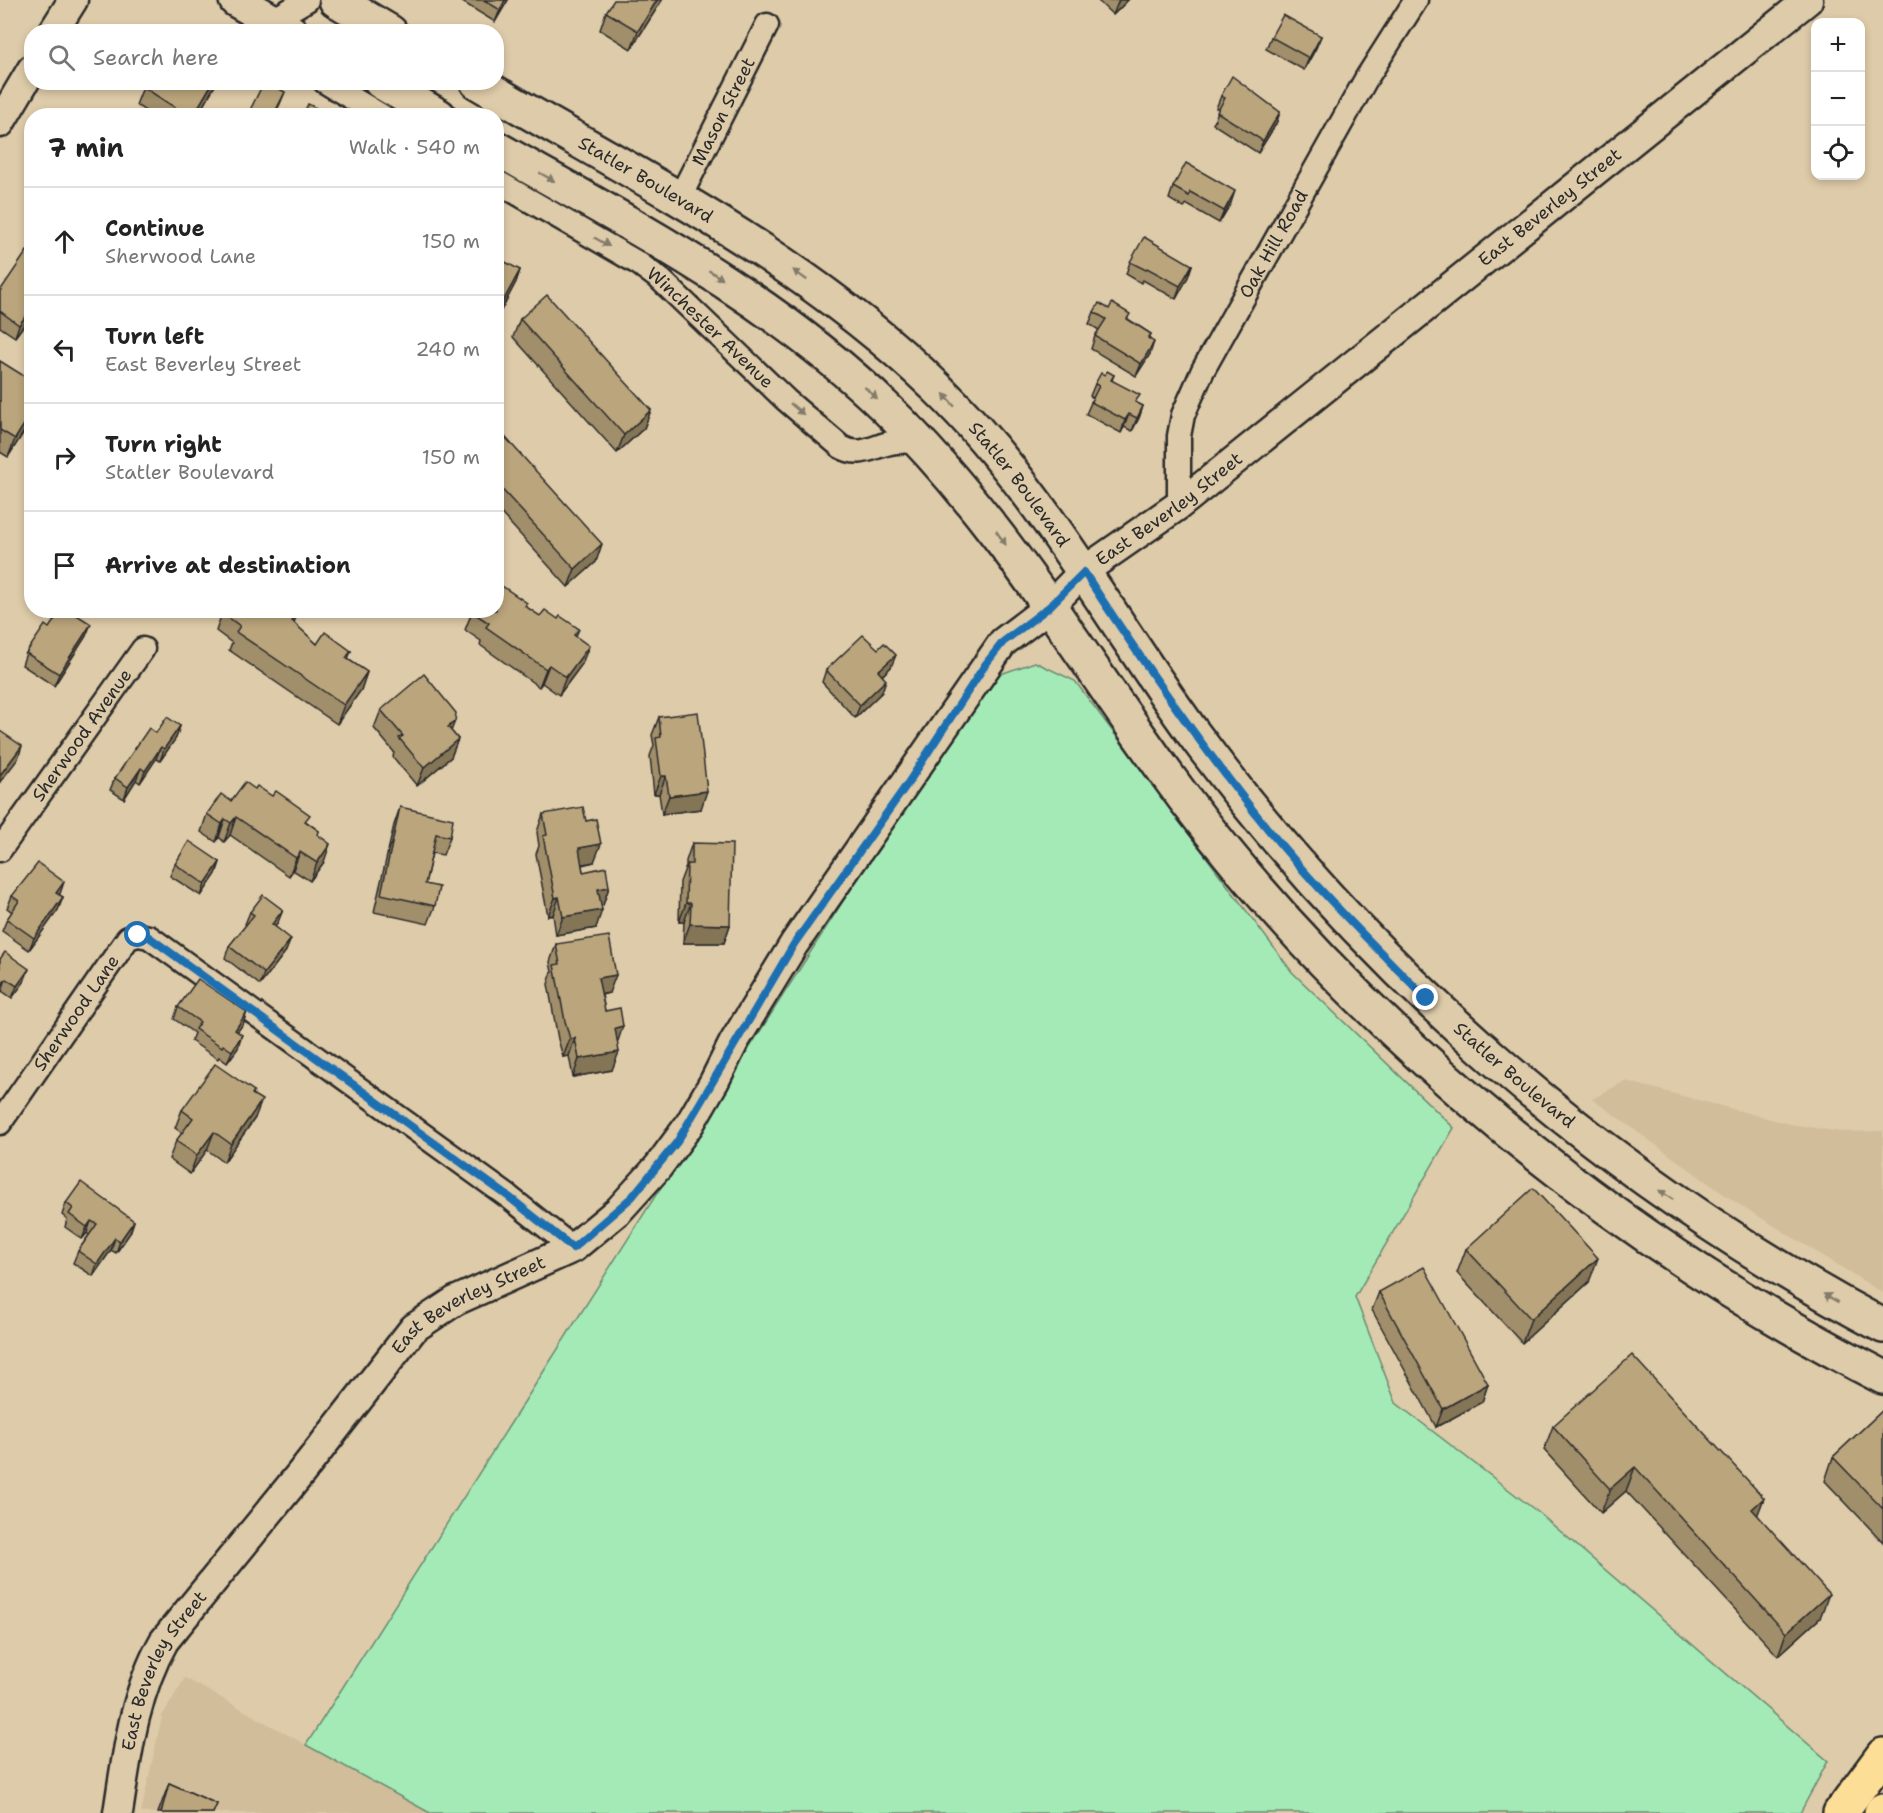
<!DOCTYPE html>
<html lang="en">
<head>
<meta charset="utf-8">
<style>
	body { margin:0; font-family:"Shantell Sans",sans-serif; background:#f2f2f2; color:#222 }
	.controls { position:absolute; right:18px; top:18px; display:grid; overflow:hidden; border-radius:12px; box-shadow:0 3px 9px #0003 }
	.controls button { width:54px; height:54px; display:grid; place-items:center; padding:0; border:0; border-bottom:2px solid #e0e0e0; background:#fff; color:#222; font:30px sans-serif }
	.stop { position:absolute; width:18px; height:18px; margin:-14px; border:4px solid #1f6fb2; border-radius:50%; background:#fff }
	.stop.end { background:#1f6fb2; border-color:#fff; box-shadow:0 2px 6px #0008 }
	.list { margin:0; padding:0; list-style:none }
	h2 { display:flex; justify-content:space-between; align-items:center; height:78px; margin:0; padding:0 24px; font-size:26px }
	h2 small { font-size:20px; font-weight:400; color:#767676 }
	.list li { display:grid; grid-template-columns:39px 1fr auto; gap:18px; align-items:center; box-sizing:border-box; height:108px; padding:0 24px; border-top:2px solid #e0e0e0 }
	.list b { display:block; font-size:22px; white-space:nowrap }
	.list p { margin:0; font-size:20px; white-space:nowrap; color:#767676 }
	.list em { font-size:20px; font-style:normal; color:#767676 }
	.icon { flex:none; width:33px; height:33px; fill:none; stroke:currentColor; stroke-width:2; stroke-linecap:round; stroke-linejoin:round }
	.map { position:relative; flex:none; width:1883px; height:1813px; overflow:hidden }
	.search { position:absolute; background:#fff; box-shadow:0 3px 9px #0003; left:24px; top:24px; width:480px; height:66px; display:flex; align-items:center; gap:15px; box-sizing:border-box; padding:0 21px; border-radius:24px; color:#767676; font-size:22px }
	.panel { position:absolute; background:#fff; box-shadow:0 3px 9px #0003; left:24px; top:108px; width:480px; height:510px; border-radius:24px }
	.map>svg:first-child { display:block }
	.built { fill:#d1bd9a }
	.green { fill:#a4eab7; stroke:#688a71; stroke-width:1.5 }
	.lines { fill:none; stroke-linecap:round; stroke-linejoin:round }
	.minor-casing { stroke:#2b2b2b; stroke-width:27 }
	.tertiary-casing { stroke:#2b2b2b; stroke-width:33 }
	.secondary-casing { stroke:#2b2b2b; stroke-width:38 }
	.primary-casing { stroke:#2b2b2b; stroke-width:38 }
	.minor { stroke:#decba9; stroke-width:22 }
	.tertiary { stroke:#decba9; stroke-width:28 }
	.secondary { stroke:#decba9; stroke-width:33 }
	.primary { stroke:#fdde96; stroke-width:33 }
	.wall { fill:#a18e6b; stroke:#2b2b2b; stroke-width:1.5 }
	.shaded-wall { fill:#837457; stroke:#2b2b2b; stroke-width:1.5 }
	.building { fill:#bba57c; stroke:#2b2b2b; stroke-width:1.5 }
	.oneway { fill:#847b6a }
	.route { stroke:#1f6fb2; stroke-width:8 }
	.labels { text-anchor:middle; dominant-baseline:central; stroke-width:4.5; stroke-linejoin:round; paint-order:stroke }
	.street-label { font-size:18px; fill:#2b2b2b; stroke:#decba9 }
</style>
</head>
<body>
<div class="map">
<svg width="1883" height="1813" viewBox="0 0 1883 1813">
	<rect width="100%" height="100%" fill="#decba9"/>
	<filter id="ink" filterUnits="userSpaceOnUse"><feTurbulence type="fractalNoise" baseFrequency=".0167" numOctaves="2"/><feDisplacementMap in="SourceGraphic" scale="12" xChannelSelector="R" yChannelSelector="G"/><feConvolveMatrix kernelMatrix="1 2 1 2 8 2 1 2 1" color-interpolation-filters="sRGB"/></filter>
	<g filter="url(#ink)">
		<g class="built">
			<path d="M1625,1081L1790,1124L1841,1132L1883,1131V1293L1732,1200L1592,1099Z"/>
			<path d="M185,1678L430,1813H141L162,1716Z"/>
		</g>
		<path class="green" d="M1035,662L1075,681L1292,972L1454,1128L1355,1297L1396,1403L1539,1513L1828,1761L1800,1813H430L306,1745L843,901L998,675Z"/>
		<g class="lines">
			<g class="minor-casing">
				<g id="minor">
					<path d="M274,32L271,21L307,0"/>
					<path d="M325,82L382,116"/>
					<path id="s1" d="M496,181L638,263L661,280L786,400L841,447C862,459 875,444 896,442C904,441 913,442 921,442"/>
					<path id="s2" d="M679,199L767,25"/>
					<path id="s3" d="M1179,505V436L1183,415L1203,370L1366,79L1416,0"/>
					<path id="s4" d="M0,850L143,649"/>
					<path id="s5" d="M0,1123L128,938L138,935L149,937L509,1197L573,1248"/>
				</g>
			</g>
			<g class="tertiary-casing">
				<g id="tertiary">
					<path d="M53,32L73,0"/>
					<path d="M0,123L32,69"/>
					<path id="s6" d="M118,1813C127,1754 134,1694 164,1641L301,1473L414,1328L455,1301L573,1248L619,1210L658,1167L689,1125L714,1082L734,1042L794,944L1003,642L1049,607L1084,571L1179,505L1808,0"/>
				</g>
			</g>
			<g class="secondary-casing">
				<g id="secondary">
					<path d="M236,0L291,32"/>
					<path d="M336,0L390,32"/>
					<path d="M381,82L439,116"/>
					<path id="s7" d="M477,82C636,176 804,258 937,388C1040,488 1109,618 1193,733C1375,979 1612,1183 1883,1326"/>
					<path d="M496,148C633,226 773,298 887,409C1005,523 1086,667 1184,798C1364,1036 1618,1242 1883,1377"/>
				</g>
			</g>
			<g class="primary-casing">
				<g id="primary">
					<path d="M1840,1813L1883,1755"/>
					<path d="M1881,1813L1883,1810"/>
				</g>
			</g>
			<use href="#minor" class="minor"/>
			<use href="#tertiary" class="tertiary"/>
			<use href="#secondary" class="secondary"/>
			<use href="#primary" class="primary"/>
		</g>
		<g class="wall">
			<path d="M459,0H508L495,22Z"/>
			<path d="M662,0L631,49L600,30L606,12Z"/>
			<path d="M1097,0H1128L1113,15Z"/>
			<path d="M1321,36L1316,48L1304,70L1266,49L1271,37Z"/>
			<path d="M145,82H217L197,116H153L136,105Z"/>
			<path d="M1221,96L1280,112L1276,124L1258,153L1213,124L1219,109L1216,108Z"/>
			<path d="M1173,187L1231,203L1219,223L1186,204L1184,208L1169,199Z"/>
			<path d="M496,260L520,270L516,282L498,316L496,315Z"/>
			<path d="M1130,262L1192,265L1188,277L1176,299L1143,280L1141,283L1126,274Z"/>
			<path d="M0,291L32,314L15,337L0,327Z"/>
			<path d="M1094,312L1128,319L1151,334L1149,339L1150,354L1136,376L1091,349L1095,336L1099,330L1089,324Z"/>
			<path d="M520,319L651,410L644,428L617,453L513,337Z"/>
			<path d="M0,361L32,419L8,457L0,452Z"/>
			<path d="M1105,375H1114L1112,380L1137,403L1143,406L1139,418L1132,431L1124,427L1121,433L1086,414L1093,398L1090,396L1095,384Z"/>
			<path d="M496,427L596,562L568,587L496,508Z"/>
			<path d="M525,606L540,616L558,619L579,629L576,636L582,664L559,695L542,683L539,687L480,645L481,641L465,630L472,612Z"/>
			<path d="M298,612L294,623L317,644L351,651L348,659L367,672L361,690L337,724L229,650L232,643L216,631L222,613Z"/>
			<path d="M49,628L86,636L54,686L22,665L26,653Z"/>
			<path d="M891,667L882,676V692L855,718L822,682L826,670Z"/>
			<path d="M381,710L451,731L458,739L451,757L417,786L393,757L394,752L374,728Z"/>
			<path d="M659,717L701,809L662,814L659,794H654L650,756L654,745L652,735Z"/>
			<path d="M180,726L176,738L160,761L156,759L140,783L136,780L124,799L110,790L115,778L156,733Z"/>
			<path d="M255,789L272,796L319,831L318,835L324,862L310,881L293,870L289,876L230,835L224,842L219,837L216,842L201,832L207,814Z"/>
			<path d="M400,807L450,837L443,855L432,853L425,884L435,906L428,924L374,912L394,825Z"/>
			<path d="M543,814L594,862L582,865L583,872L609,887L603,905H601L596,928L556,935L553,915L548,916L536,854L539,846L537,832Z"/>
			<path d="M692,843L730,925L724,943H683L684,922H679L680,882L686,866V861Z"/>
			<path d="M220,862L216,874L201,896L170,876L175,864Z"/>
			<path d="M59,895L63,897L58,910L29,950L2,931L7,919L12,912L7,908L12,896Z"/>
			<path d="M250,912L278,922L275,927L286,951L260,985L225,958L229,946L246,925L245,924Z"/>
			<path d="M556,944L609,993L602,995L605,1011L617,1043L612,1070L573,1077L569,1056L563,1057L558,1039L548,984L552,972L550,962Z"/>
			<path d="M0,959L24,982L12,998L2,991Z"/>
			<path d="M178,1007L243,1024L237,1032L238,1048L227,1063L219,1057L218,1059L191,1041L194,1033L174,1019Z"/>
			<path d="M254,1091L253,1094L255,1118L224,1162L207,1150L190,1174L169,1159L176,1141L182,1133L175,1128L182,1110Z"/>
			<path d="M66,1203L134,1221L130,1233L116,1253L111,1250L93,1276L73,1263L78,1251L89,1235L87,1233L82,1239L65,1227L67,1219L62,1215Z"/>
			<path d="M1466,1249L1589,1282L1522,1343L1457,1273Z"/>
			<path d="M1379,1292L1488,1384L1482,1402L1436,1427L1372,1310Z"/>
			<path d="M1883,1410V1542L1825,1481L1833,1457Z"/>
			<path d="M1553,1426L1764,1498L1757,1515L1820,1618L1778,1656L1626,1491L1601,1513L1544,1450Z"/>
			<path d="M169,1783L217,1804L213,1813H158Z"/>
		</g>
		<g class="shaded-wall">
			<path d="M505,0H508L495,22L500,10Z"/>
			<path d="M657,0H662L631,49L638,31Z"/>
			<path d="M1119,0H1128L1113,15Z"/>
			<path d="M1321,36L1316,48L1304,70L1309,58Z"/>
			<path d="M213,82H217L197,116H193Z"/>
			<path d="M285,92L280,104L274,116H273Z"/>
			<path d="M1280,112L1276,124L1258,153L1263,141Z"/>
			<path d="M1235,191L1231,203L1219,223L1224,211Z"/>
			<path d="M1192,265L1188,277L1176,299L1180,286Z"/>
			<path d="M520,270L516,282L498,316L502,303Z"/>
			<path d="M32,308V314L15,337L19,325Z"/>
			<path d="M1154,342L1150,354L1136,376L1141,364Z"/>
			<path d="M1143,406L1139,418L1132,431L1137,418Z"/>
			<path d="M651,410L644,428L617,453L624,435Z"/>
			<path d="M32,412V419L8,457L15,439Z"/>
			<path d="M1129,414L1124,427L1121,433L1125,420Z"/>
			<path d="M602,544L596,562L568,587L575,569Z"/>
			<path d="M91,624L86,636L54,686L59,674Z"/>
			<path d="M589,646L582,664L559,695L566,677Z"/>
			<path d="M896,655L891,667L874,683L878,671Z"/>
			<path d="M549,665L542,683L539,687L546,669Z"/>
			<path d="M367,672L361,690L337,724L344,705Z"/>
			<path d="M886,680L882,692L855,718L860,705Z"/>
			<path d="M455,721L448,739V727Z"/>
			<path d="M180,726L176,738L160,761L164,749Z"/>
			<path d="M458,739L451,757L417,786L424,768Z"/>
			<path d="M22,746L18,759L0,782V775Z"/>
			<path d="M161,747L156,759L140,783L145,771Z"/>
			<path d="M141,768L136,780L124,799L128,787Z"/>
			<path d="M661,776H666L659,794H654Z"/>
			<path d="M707,791L701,809L662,814L669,796Z"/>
			<path d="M236,817L230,835L224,842L231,823Z"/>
			<path d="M225,819L219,837L216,842L222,824Z"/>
			<path d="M330,844L324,862L310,881L317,863Z"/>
			<path d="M601,844L594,862L572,866L579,848Z"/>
			<path d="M300,852L293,870L289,876L296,858Z"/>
			<path d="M220,862L216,874L201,896L205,884Z"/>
			<path d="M64,882L60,894L52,905L56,893Z"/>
			<path d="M609,887L603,905L591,907L598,889Z"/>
			<path d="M63,897L58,910L29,950L34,938Z"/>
			<path d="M559,897L553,915L548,916L555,898Z"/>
			<path d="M686,903H691L684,922H679Z"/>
			<path d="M283,910L278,922L267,936L272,924Z"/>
			<path d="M602,910L596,928L556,935L563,917Z"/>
			<path d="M690,924L730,925L724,943H683Z"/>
			<path d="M291,939L286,951L260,985L264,973Z"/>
			<path d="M29,969L24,982L12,998L17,986Z"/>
			<path d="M616,975L609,993L592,996L598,978Z"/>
			<path d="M6,979L2,991L0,993V987Z"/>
			<path d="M247,1012L243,1024L230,1042L235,1030Z"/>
			<path d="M623,1026L617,1044L615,1028Z"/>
			<path d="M242,1035L238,1048L227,1063L232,1051Z"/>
			<path d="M575,1038L569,1056L563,1057L570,1039Z"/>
			<path d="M619,1052L612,1070L573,1077L579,1059Z"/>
			<path d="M262,1100L255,1118L224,1162L231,1144Z"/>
			<path d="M214,1132L207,1150L190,1174L197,1155Z"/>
			<path d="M91,1221L87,1233L82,1239L87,1227Z"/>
			<path d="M134,1221L130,1233L116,1253L120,1241Z"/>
			<path d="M115,1238L111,1250L93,1276L97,1264Z"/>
			<path d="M1598,1258L1589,1282L1522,1343L1531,1319Z"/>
			<path d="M1488,1384L1482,1402L1436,1427L1443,1409Z"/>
			<path d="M1635,1467L1626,1491L1601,1513L1610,1489Z"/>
			<path d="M1764,1498L1755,1522L1752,1509Z"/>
			<path d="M1829,1594L1820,1618L1778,1656L1786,1633Z"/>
		</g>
		<g class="building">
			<path d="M484,0H505L500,10Z"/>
			<path d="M614,0H657L638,31L606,12Z"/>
			<path d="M1283,15L1321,36L1309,58L1271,37Z"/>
			<path d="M178,27L185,32H175Z"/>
			<path d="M1232,76L1280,112L1263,141L1217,112L1225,98L1221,96Z"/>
			<path d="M145,82H213L193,116H188L143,87Z"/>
			<path d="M264,82H266L285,92L273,116H247Z"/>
			<path d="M308,104L328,114L327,116H302Z"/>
			<path d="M1186,163L1235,191L1224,211L1190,192L1189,196L1173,187Z"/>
			<path d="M1144,237L1192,265L1180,286L1147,268L1146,270L1130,262Z"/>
			<path d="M27,251L32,254V308L19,325L0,311V291Z"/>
			<path d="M498,258L520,270L502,303L500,302L497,308L496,260Z"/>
			<path d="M547,295L651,410L624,435L520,319Z"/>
			<path d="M1099,303L1109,309L1112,303L1130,314L1127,319L1151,334L1148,338L1154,342L1141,364L1095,336L1106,319L1094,312Z"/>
			<path d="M0,361L32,381V412L15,439L0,430Z"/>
			<path d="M1107,371L1114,375L1111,380L1140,395L1135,402L1143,406L1137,418L1129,414L1125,420L1091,402L1099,386L1095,384L1101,373L1105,375Z"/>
			<path d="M496,427L602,544L575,569L496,483Z"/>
			<path d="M496,582L527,603L525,606L540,616L545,610L558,619L560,616L579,629L574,635L589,646L566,677L549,665L546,669L486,627L489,623L472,612V610H496Z"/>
			<path d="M68,610H69L91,624L59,674L26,653L45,625L49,628L59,613L64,616Z"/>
			<path d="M224,610H296L298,612L292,621L317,644L325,632L351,651L346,658L367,672L344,705L236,632L240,626L222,613Z"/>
			<path d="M863,635L878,649L884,643L896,655L878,671L886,680L860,705L826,670Z"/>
			<path d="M424,674L456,713L455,721L448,727L458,739L424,768L399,738L403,736L381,710Z"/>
			<path d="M698,712L707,791L669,796L666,776H661L656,738L661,737L659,717Z"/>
			<path d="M167,717L180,726L164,749L161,747L145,771L141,768L128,787L115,778L149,728L156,733Z"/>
			<path d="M0,731L22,746L0,775Z"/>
			<path d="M245,782L255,789L257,786L272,796L276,791L310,815L305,821L319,831L317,834L330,844L317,863L300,852L296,858L236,817L231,823L225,819L222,824L207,814L221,794L231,801Z"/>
			<path d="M400,807L453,819L450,837L436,834L425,884L439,887L435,906L381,894Z"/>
			<path d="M583,807L586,821L596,819L601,844L579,848L583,872L606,867L609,887L598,889L602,910L563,917L559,897L555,898L543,836L547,835L543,814Z"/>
			<path d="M189,841L220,862L205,884L175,864Z"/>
			<path d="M692,843L732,844L730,925L690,924L691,903H686L687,864H692Z"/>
			<path d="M38,863L64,882L56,893L63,897L34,938L7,919L19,901L12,896Z"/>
			<path d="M263,895L283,910L272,924L291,939L264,973L229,946L254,915L250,912Z"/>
			<path d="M609,936L616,975L598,978L605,1011L620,1008L623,1026L615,1028L619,1052L579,1059L575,1038L570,1039L565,1021L554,965L560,964L556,944Z"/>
			<path d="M5,952L29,969L17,986L6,979L0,987V959Z"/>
			<path d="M198,979L247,1012L235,1030L242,1035L232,1051L223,1045L222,1047L195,1029L200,1022L178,1007Z"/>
			<path d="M215,1064L254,1091L252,1094L262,1100L231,1144L214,1132L197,1155L176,1141L193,1118L182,1110Z"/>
			<path d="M81,1182L134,1221L120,1241L115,1238L97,1264L78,1251L97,1224L91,1221L87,1227L69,1214L73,1208L66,1203Z"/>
			<path d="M1533,1188L1598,1258L1531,1319L1466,1249Z"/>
			<path d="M1424,1267L1488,1384L1443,1409L1379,1292Z"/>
			<path d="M1632,1355L1764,1498L1752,1509L1829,1594L1786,1633L1635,1467L1610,1489L1553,1426Z"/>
			<path d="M1883,1410V1509L1833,1457Z"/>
			<path d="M169,1783L217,1804L213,1813H161Z"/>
		</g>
		<defs><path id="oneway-solid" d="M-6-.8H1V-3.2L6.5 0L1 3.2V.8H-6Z" transform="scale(1.5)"/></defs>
		<g class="oneway">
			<use href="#oneway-solid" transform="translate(547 177) rotate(30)"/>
			<use href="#oneway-solid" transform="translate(602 242) rotate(30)"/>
			<use href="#oneway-solid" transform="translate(716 275) rotate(32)"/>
			<use href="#oneway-solid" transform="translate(800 275) rotate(-144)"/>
			<use href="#oneway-solid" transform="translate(871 393) rotate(43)"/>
			<use href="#oneway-solid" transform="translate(949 400) rotate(-131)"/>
			<use href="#oneway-solid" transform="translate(797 409) rotate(40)"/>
			<use href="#oneway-solid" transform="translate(1001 538) rotate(55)"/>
			<use href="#oneway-solid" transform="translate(1666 1195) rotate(-146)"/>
			<use href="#oneway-solid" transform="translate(1831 1298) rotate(-151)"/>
		</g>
	</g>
	<g class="lines" filter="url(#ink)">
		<path class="route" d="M138,935L149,937L509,1197L573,1248L632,1197L677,1142L794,944L908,783L985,665L1003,642L1049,607L1084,572C1141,660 1201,746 1267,828C1316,888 1372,944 1426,998"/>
	</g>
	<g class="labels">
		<g class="street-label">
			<text stroke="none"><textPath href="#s2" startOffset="98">Mason Street</textPath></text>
			<text stroke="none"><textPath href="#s7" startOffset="195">Statler Boulevard</textPath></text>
			<text stroke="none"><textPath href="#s6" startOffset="2204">East Beverley Street</textPath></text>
			<text stroke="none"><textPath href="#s3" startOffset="284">Oak Hill Road</textPath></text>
			<text stroke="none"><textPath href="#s1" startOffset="261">Winchester Avenue</textPath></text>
			<text stroke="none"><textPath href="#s7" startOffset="681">Statler Boulevard</textPath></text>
			<text stroke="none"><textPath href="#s6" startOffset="1718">East Beverley Street</textPath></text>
			<text stroke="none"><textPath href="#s4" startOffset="141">Sherwood Avenue</textPath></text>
			<text stroke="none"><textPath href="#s5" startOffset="134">Sherwood Lane</textPath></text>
			<text stroke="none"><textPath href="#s7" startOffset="1455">Statler Boulevard</textPath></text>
			<text stroke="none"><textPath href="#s6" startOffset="638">East Beverley Street</textPath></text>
			<text stroke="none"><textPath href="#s6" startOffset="152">East Beverley Street</textPath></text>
		</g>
	</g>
</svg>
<div class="controls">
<button>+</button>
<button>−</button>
<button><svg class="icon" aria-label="locate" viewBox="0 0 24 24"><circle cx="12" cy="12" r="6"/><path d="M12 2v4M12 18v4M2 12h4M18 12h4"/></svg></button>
</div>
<div class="stop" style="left:138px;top:935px"></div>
<div class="stop end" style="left:1426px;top:998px"></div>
<div class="search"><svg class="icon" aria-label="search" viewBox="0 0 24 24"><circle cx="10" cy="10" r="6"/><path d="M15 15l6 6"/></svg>Search here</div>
<section class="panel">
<h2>7 min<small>Walk · 540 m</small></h2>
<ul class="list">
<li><svg class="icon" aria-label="ahead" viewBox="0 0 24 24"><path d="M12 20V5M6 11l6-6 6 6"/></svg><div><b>Continue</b><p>Sherwood Lane</p></div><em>150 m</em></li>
<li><svg class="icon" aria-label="left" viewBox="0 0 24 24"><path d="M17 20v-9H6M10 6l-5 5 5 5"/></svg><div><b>Turn left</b><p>East Beverley Street</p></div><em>240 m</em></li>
<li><svg class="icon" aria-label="right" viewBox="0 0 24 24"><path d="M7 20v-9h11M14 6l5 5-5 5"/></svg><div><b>Turn right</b><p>Statler Boulevard</p></div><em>150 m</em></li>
<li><svg class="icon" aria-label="arrive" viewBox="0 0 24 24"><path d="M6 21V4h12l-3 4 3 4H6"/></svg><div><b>Arrive at destination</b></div></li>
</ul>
</section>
</div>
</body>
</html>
